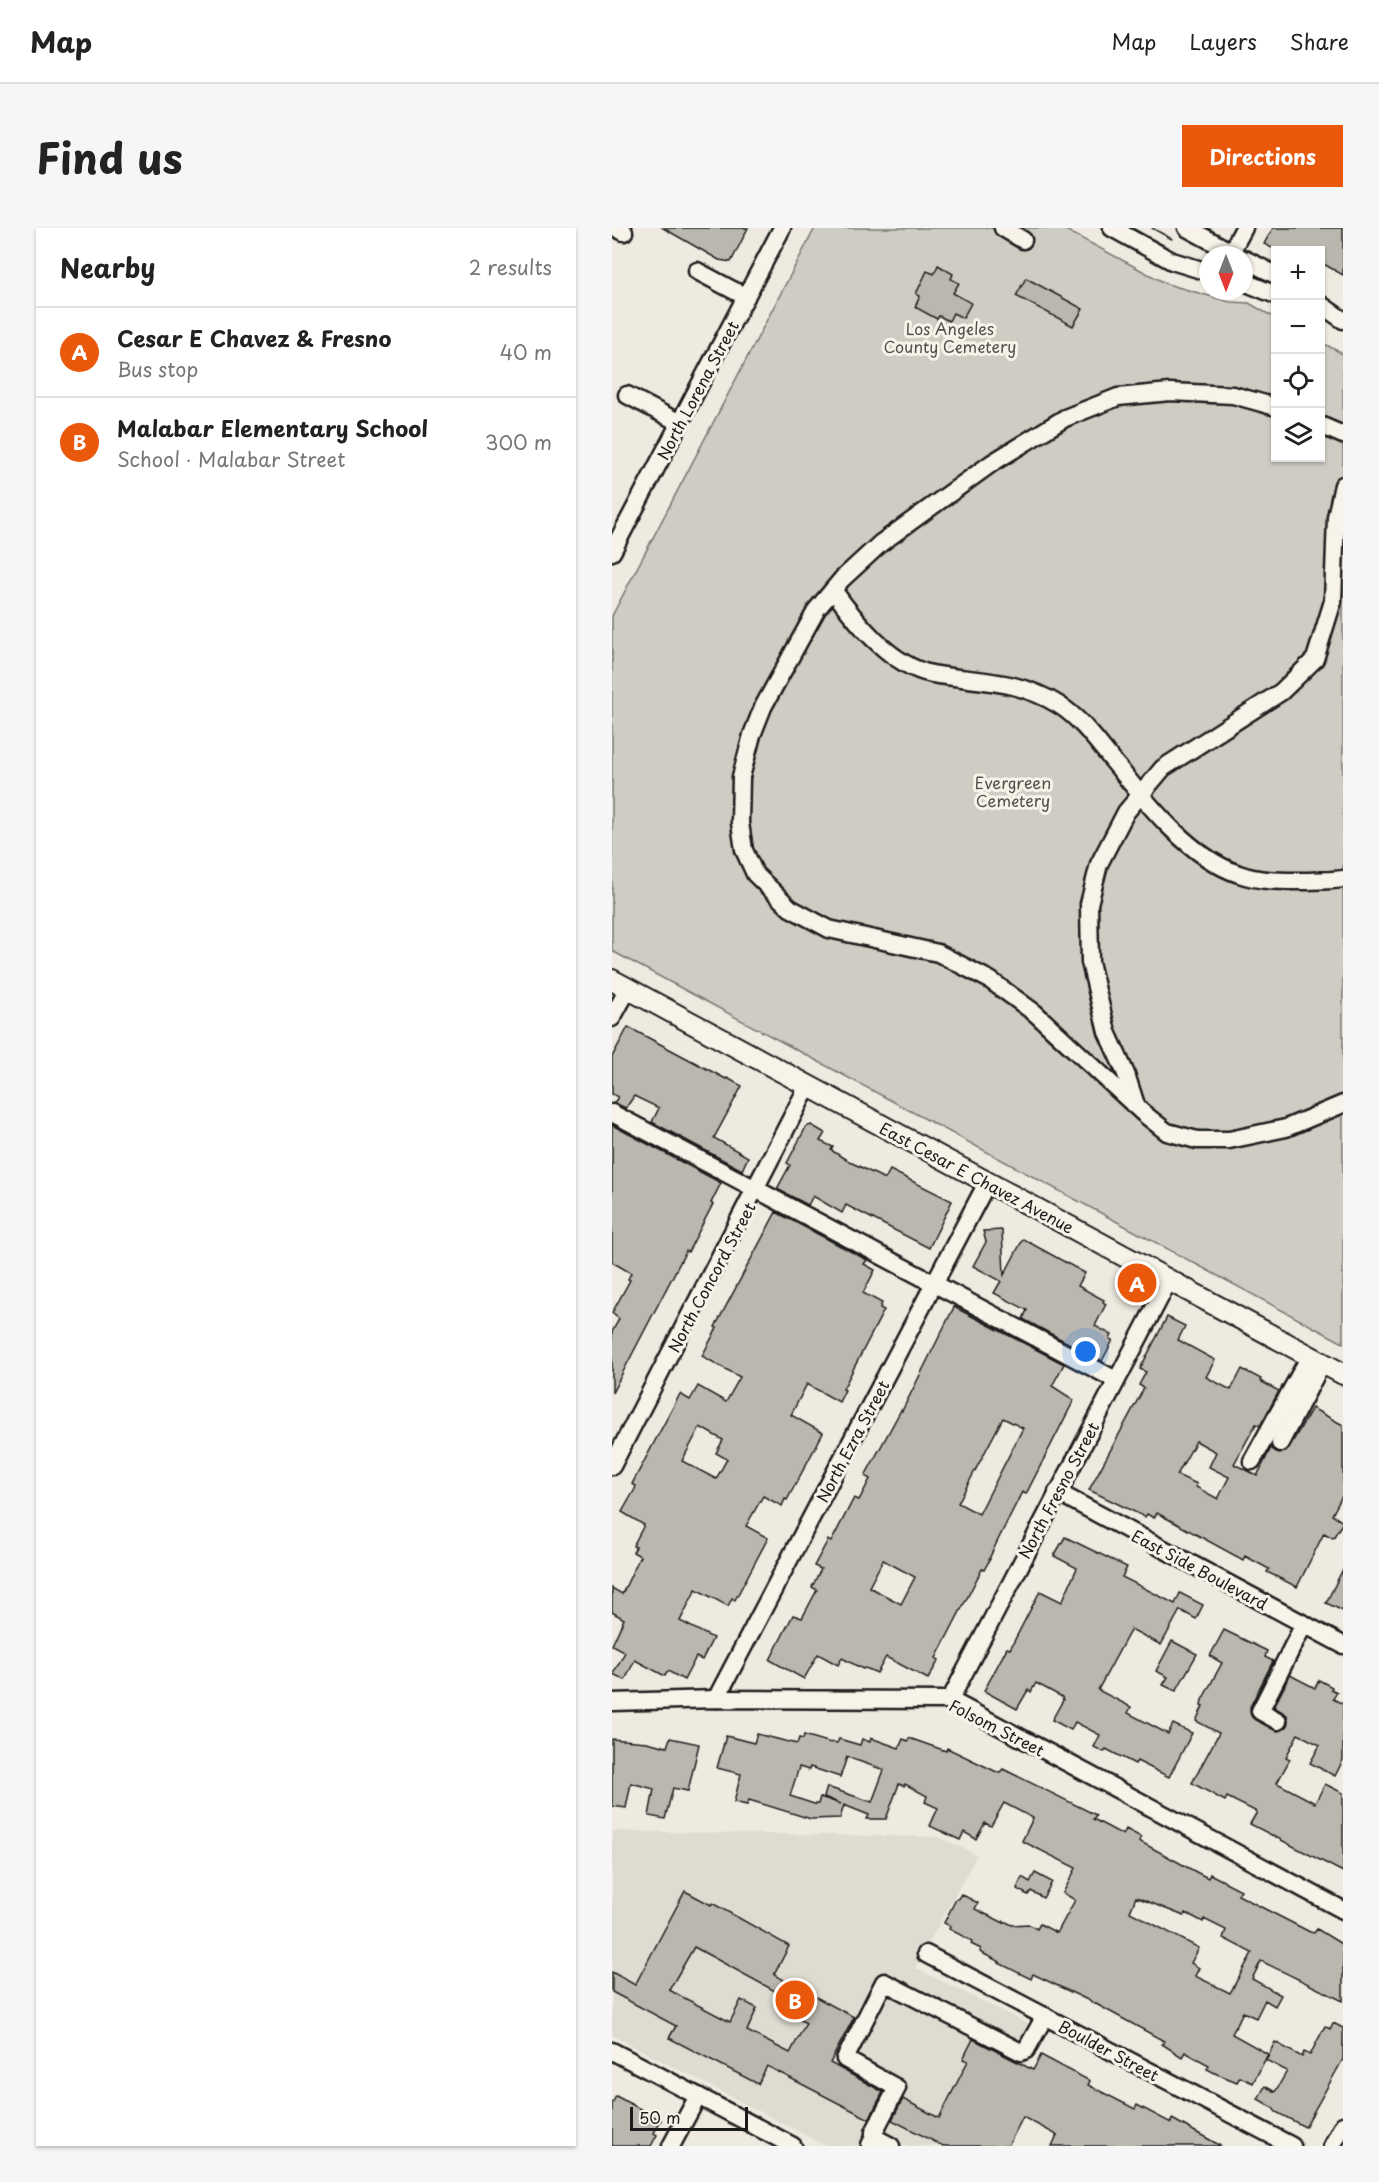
<!DOCTYPE html>
<html lang="en">
<head>
<meta charset="utf-8">
<style>
	body { margin:0; font-family:"Playpen Sans",sans-serif; background:#f6f6f6; color:#222 }
	.controls { position:absolute; right:18px; top:18px; display:grid; overflow:hidden; border-radius:0px; box-shadow:0 2px 4px #0004 }
	.controls button { width:54px; height:54px; display:grid; place-items:center; padding:0; border:0; border-bottom:2px solid #e0e0e0; background:#fff; color:#222; font:30px sans-serif }
	.compass { position:absolute; left:587px; top:18px; width:54px; height:54px; border-radius:50%; background:#fff; box-shadow:0 2px 4px #0004; rotate:180deg }
	.scale { position:absolute; left:18px; bottom:15px; width:118px; box-sizing:border-box; padding-left:6px; border:3px solid #1c1c1c; border-top:0; font-size:16px; line-height:21px; white-space:nowrap; color:#1c1c1c; -webkit-text-stroke:4px #f7f3e8; paint-order:stroke }
	.you { position:absolute; left:474px; top:1124px; width:21px; height:21px; margin:-15px; border:4px solid #fff; border-radius:50%; background:#1a73e8; box-shadow:0 0 0 9px #1a73e833 }
	.badge { display:grid; place-items:center; width:39px; height:39px; border-radius:50%; background:#ea580c; color:#fff; font-size:20px; font-weight:700 }
	.pin { position:absolute; translate:-50% -50%; border:3px solid #fff; box-shadow:0 2px 6px #0006 }
	.list { margin:0; padding:0; list-style:none }
	h2 { display:flex; justify-content:space-between; align-items:center; height:78px; margin:0; padding:0 24px; font-size:26px }
	h2 small { font-size:20px; font-weight:400; color:#767676 }
	.list li { display:grid; grid-template-columns:39px 1fr auto; gap:18px; align-items:center; box-sizing:border-box; height:90px; padding:0 24px; border-top:2px solid #e0e0e0 }
	.list b { display:block; font-size:22px; white-space:nowrap }
	.list p { margin:0; font-size:20px; white-space:nowrap; color:#767676 }
	.list em { font-size:20px; font-style:normal; color:#767676 }
	.icon { flex:none; width:33px; height:33px; fill:none; stroke:currentColor; stroke-width:2; stroke-linecap:round; stroke-linejoin:round }
	.map { position:relative; flex:none; width:731px; height:1918px; overflow:hidden; border-radius:0px }
	header { display:flex; align-items:center; gap:36px; box-sizing:border-box; height:84px; padding:0 30px; background:#fff; border-bottom:2px solid #e0e0e0 }
	header strong { font-size:28px }
	nav { display:flex; gap:33px; margin-inline-start:auto; font-size:21px }
	.intro { display:flex; align-items:center; justify-content:space-between; box-sizing:border-box; height:144px; padding:0 36px }
	h1 { margin:0; font-size:42px }
	.button { padding:15px 27px; border-radius:0px; background:#ea580c; color:#fff; font-size:21px; font-weight:700 }
	main { display:flex; gap:36px; padding:0 36px }
	aside { flex:1; background:#fff; border-radius:0px; box-shadow:0 2px 4px #0004 }
	.map>svg:first-child { display:block }
	.built { fill:#dedbd1 }
	.green { fill:#cfccc3; stroke:#767470; stroke-width:1.5 }
	.building { fill:#bab7af; stroke:#1c1c1c; stroke-width:1.5; fill-rule:evenodd }
	.lines { fill:none; stroke-linecap:round; stroke-linejoin:round }
	.minor-casing { stroke:#1c1c1c; stroke-width:21 }
	.major-casing { stroke:#1c1c1c; stroke-width:24 }
	.minor { stroke:#f7f3e8; stroke-width:16 }
	.major { stroke:#f7f3e8; stroke-width:20 }
	.tram { stroke:#1c1c1c; stroke-width:1.5 }
	.labels { text-anchor:middle; dominant-baseline:central; stroke-width:6; stroke-linejoin:round; paint-order:stroke }
	.park-label { font-size:16px; fill:#52514e; stroke:#f7f3e8 }
	.street-label { font-size:16px; fill:#1c1c1c; stroke:#f7f3e8 }
</style>
</head>
<body>
<header>
<strong>Map</strong>
<nav><a>Map</a><a>Layers</a><a>Share</a></nav>
</header>
<div class="intro"><h1>Find us</h1><a class="button">Directions</a></div>
<main>
<aside>
<h2>Nearby<small>2 results</small></h2>
<ul class="list">
<li><span class="badge">A</span><div><b>Cesar E Chavez &amp; Fresno</b><p>Bus stop</p></div><em>40 m</em></li>
<li><span class="badge">B</span><div><b>Malabar Elementary School</b><p>School · Malabar Street</p></div><em>300 m</em></li>
</ul>
</aside>
<div class="map">
<svg width="731" height="1918" viewBox="0 0 731 1918">
	<rect width="100%" height="100%" fill="#eeeae0"/>
	<filter id="ink" filterUnits="userSpaceOnUse"><feTurbulence type="fractalNoise" baseFrequency=".0167" numOctaves="2"/><feDisplacementMap in="SourceGraphic" scale="12" xChannelSelector="R" yChannelSelector="G"/><feConvolveMatrix kernelMatrix="1 2 1 2 8 2 1 2 1" color-interpolation-filters="sRGB"/></filter>
	<g filter="url(#ink)">
		<path class="built" d="M0,1603L326,1609L365,1627L303,1740L431,1803L370,1918H214L0,1807Z"/>
		<path class="green" d="M203,0H450L555,56L618,74L637,75L663,90L664,230H708L709,114L731,126V1115L0,723V388Z"/>
		<g class="building">
			<path d="M51,0H136L119,34L107,32Z"/>
			<path d="M661,0H731V47L708,34V22H664L652,16Z"/>
			<path d="M326,37L341,46L339,51L347,55L341,65L359,75L351,90L341,85L337,93L327,88L325,91L303,79L308,68L304,66L315,43L322,46Z"/>
			<path d="M414,50L471,81L461,98L404,68Z"/>
			<path d="M16,799L114,851L115,850L130,858L102,910L136,929L130,942L40,894L47,880L22,868L14,880L2,875L6,869L0,866V829Z"/>
			<path d="M0,897L109,955L99,975L101,976L76,1024L74,1023L0,1165V1104L7,1091L0,1085L18,1052L16,1051L19,1045L0,1034Z"/>
			<path d="M199,897L213,905L208,913L221,919L219,922L236,933L273,951L278,942L340,973L317,1020L234,977L230,985L201,968L196,977L165,961L178,937L175,935L194,899Z"/>
			<path d="M164,984L255,1032L252,1036L263,1042L251,1065L270,1075L268,1080L272,1082L231,1161L233,1162L227,1174L195,1156L179,1187L211,1205L175,1272L173,1271L170,1278L151,1268L134,1298L156,1310L123,1372L120,1370L116,1378L84,1361L68,1393L101,1410L90,1432L84,1429L72,1452L56,1443L53,1448L23,1432L13,1452L1,1446L13,1424L0,1417L12,1391L0,1384V1360L10,1366L28,1328L21,1324L24,1319L21,1318L32,1297L10,1284L23,1261L24,1258L20,1256L68,1166L78,1172L86,1158L114,1174L128,1149L90,1128L105,1100L103,1099ZM88,1199L111,1212L104,1225L115,1231L104,1251L70,1233Z"/>
			<path d="M390,1002L392,1047L411,1011L473,1045L466,1058L492,1072L491,1074L494,1076L483,1098L500,1107L498,1111L501,1112L490,1133L411,1091L415,1082L382,1065L389,1053L361,1038L374,1014L371,1003Z"/>
			<path d="M342,1079L452,1136L440,1158L462,1172L414,1266L410,1264L385,1314L377,1331H378L372,1342L370,1341L324,1430L327,1432L316,1451L274,1429L265,1445L256,1441L252,1440L251,1441L230,1430L226,1437L206,1426L192,1451L158,1432L181,1387L190,1390L205,1362L200,1359L209,1341L202,1338L216,1312L219,1314L242,1270L247,1272L258,1251L253,1248L289,1182L290,1183ZM391,1190L411,1200L367,1286L346,1275ZM271,1332L303,1349L289,1376L257,1359Z"/>
			<path d="M555,1089L573,1098L566,1112L603,1132L594,1149L619,1162L630,1141L649,1151L648,1153L667,1163L648,1198L644,1196L622,1236L645,1248L659,1220L668,1225L677,1220L700,1180L731,1197V1266L720,1287L731,1294L721,1310L712,1305L685,1359L655,1344L657,1341L633,1328L631,1332L545,1285L542,1290L535,1286L533,1289L477,1262L532,1160L527,1157L534,1144L528,1141ZM584,1213L604,1224L597,1239L617,1249L606,1271L584,1259L585,1256L565,1247Z"/>
			<path d="M453,1309L515,1339L510,1349L563,1376L568,1365L591,1377L584,1391L568,1382L549,1417L519,1401L486,1462L519,1479L516,1485L556,1506L561,1496L580,1505L557,1549L525,1533L523,1536L494,1521L492,1524L482,1519L488,1507L463,1494L459,1502L440,1492L451,1472L450,1469L424,1455L419,1464L416,1462L405,1481L372,1463L395,1420L398,1421L428,1363L450,1374L465,1340L442,1328Z"/>
			<path d="M731,1341V1383L714,1375Z"/>
			<path d="M612,1402L655,1423L653,1429L661,1433L638,1479L639,1488L643,1492L666,1503L675,1499L676,1492L675,1487L662,1479L678,1447L703,1460L707,1452L720,1459L719,1461L725,1464L721,1471L731,1476V1532L723,1548L698,1535L708,1517L686,1506L674,1529L678,1531L665,1555L703,1575L713,1556L731,1565V1644L638,1596L645,1584L615,1569L613,1573L580,1555L607,1505L584,1493L591,1478L589,1477L590,1472L610,1435L598,1428Z"/>
			<path d="M560,1413L585,1426L564,1463L551,1457L556,1449L544,1443Z"/>
			<path d="M145,1506L185,1516L187,1510L191,1511L192,1507L219,1515L220,1514L225,1515L227,1511L248,1517L250,1511L258,1514L259,1510L287,1520L291,1511L296,1513L297,1510L334,1523L335,1520L387,1545L391,1541L484,1587L481,1591L511,1607L514,1601L529,1609L527,1613L586,1645L596,1650L598,1646L629,1662L626,1667L653,1681L698,1704L702,1705L705,1701L731,1717V1773L649,1733L640,1751L669,1767L663,1778L653,1772L644,1790L631,1784L620,1806L656,1826L641,1855L628,1849L625,1854L605,1846L595,1841L597,1837L573,1824L570,1829L550,1816L552,1813L484,1776L421,1746L419,1751L387,1735L388,1734L368,1724L369,1721L359,1716L360,1713L337,1701L338,1698L332,1695L344,1671H346L349,1666L366,1675L363,1681L392,1695V1693L400,1697L416,1696L425,1701L428,1696L445,1705L463,1672L451,1665L464,1640L410,1613L421,1590L392,1575L379,1598L373,1595L364,1611L352,1604L348,1612L318,1598L326,1580L313,1574L315,1568L293,1556L292,1558L287,1556L274,1591H255L257,1587L232,1577L228,1590L199,1591L137,1572L135,1577L122,1574L129,1546L105,1540L114,1508L142,1515ZM235,1529L272,1542L260,1574L215,1559L212,1569L229,1576L208,1569L206,1576H202L178,1568L187,1539L197,1542L198,1539L228,1549ZM524,1669L572,1688L574,1685L591,1694L592,1691L614,1702L611,1710L640,1725L618,1765L583,1748L587,1740L579,1735L587,1720L518,1684Z"/>
			<path d="M58,1510L87,1516L76,1563L61,1560L53,1591L37,1588L42,1561L19,1555L14,1580L0,1578V1511L35,1514L55,1519Z"/>
			<path d="M423,1645L440,1654L431,1670L419,1663L416,1667L405,1661L410,1649L418,1654Z"/>
			<path d="M73,1663L99,1677L100,1675L177,1718L162,1747L242,1789L218,1835L271,1864L257,1891L155,1838L146,1856L57,1810L64,1798L0,1764V1744L23,1757ZM82,1719L176,1770L170,1782L194,1795L178,1825L135,1803L145,1780L129,1772L118,1794L57,1762Z"/>
			<path d="M721,1795L731,1800V1831L693,1899L664,1884L660,1879L646,1871L653,1858L663,1864L675,1843L654,1832L663,1814L690,1829L692,1824L698,1827L713,1798L718,1801Z"/>
			<path d="M361,1811L421,1842L429,1827L478,1853L476,1857L523,1881L525,1877L559,1895L560,1891L609,1918H440L445,1907L411,1889L396,1918H331L280,1892L291,1871L327,1890L356,1833L351,1831Z"/>
			<path d="M4,1868L49,1892L42,1905L45,1907L39,1918H0V1876Z"/>
		</g>
		<g class="lines">
			<g class="minor-casing">
				<g id="minor">
					<path d="M4,0L12,4"/>
					<path d="M391,0L411,12"/>
					<path d="M500,0L560,33L596,44"/>
					<path d="M575,0L625,27"/>
					<path d="M619,24L632,0"/>
					<path d="M632,31L664,47"/>
					<path d="M85,43L134,69"/>
					<path d="M632,54L664,67"/>
					<path d="M708,76L731,92"/>
					<path d="M15,167L68,195"/>
					<path d="M664,179L621,167L558,164L506,169L453,190L380,235L269,315L230,351L205,381L151,479L140,507L129,549L128,595L132,622L143,646L178,680L217,701L326,725L378,752L423,785L531,885L555,904L585,912H617L674,900L731,876"/>
					<path d="M708,197L731,207"/>
					<path d="M0,324L170,0"/>
					<path d="M221,362C244,394 279,438 320,446C365,454 406,451 447,477C471,492 488,518 506,539C537,578 579,630 627,646C649,654 672,653 695,653C707,652 719,653 731,651"/>
					<path d="M0,790L16,761"/>
					<path d="M524,877L514,846L495,804L478,734L477,676L487,636L514,584L551,540L669,464L703,431L721,373L724,289L731,257"/>
					<path d="M0,885L504,1152"/>
					<path d="M668,1215L710,1135"/>
					<path d="M640,1233L698,1128"/>
					<path d="M0,1238L196,858"/>
					<path d="M445,1264L731,1417"/>
					<path d="M104,1471L375,955"/>
					<path d="M338,1472L557,1052"/>
					<path d="M0,1474L104,1471L338,1472L731,1682"/>
					<path d="M666,1493L648,1483L692,1396"/>
					<path d="M314,1726L680,1918"/>
					<path d="M0,1823L181,1918"/>
					<path d="M262,1909V1904L285,1860L233,1831L272,1754L409,1824L414,1822L433,1788"/>
					<path d="M258,1917L262,1909L279,1918"/>
					<path d="M59,1918L86,1868"/>
					<path d="M720,1918L731,1897"/>
				</g>
			</g>
			<g class="major-casing">
				<path id="major" d="M0,752L731,1146"/>
			</g>
			<use href="#minor" class="minor"/>
			<use href="#major" class="major"/>
			<g class="tram">
				<path d="M518,0L555,20"/>
				<path d="M540,0L560,11"/>
			</g>
		</g>
	</g>
	<g class="labels">
		<g class="park-label">
			<text x="338" y="100">Los Angeles<tspan x="338" dy="18">County Cemetery</tspan></text>
			<text x="401" y="554">Evergreen<tspan x="401" dy="18">Cemetery</tspan></text>
		</g>
		<g class="street-label">
			<text transform="translate(85 162) rotate(-62)">North Lorena Street</text>
			<text transform="translate(365 949) rotate(28)">East Cesar E Chavez Avenue</text>
			<text transform="translate(99 1049) rotate(-62)">North Concord Street</text>
			<text transform="translate(240 1213) rotate(-62)">North Ezra Street</text>
			<text transform="translate(446 1262) rotate(-62)">North Fresno Street</text>
			<text transform="translate(588 1341) rotate(28)">East Side Boulevard</text>
			<text transform="translate(385 1499) rotate(27)">Folsom Street</text>
			<text transform="translate(497 1822) rotate(28)">Boulder Street</text>
		</g>
	</g>
</svg>
<div class="controls">
<button>+</button>
<button>−</button>
<button><svg class="icon" aria-label="locate" viewBox="0 0 24 24"><circle cx="12" cy="12" r="6"/><path d="M12 2v4M12 18v4M2 12h4M18 12h4"/></svg></button>
<button><svg class="icon" aria-label="layers" viewBox="0 0 24 24"><path d="M12 4l9 5-9 5-9-5zM3 14l9 5 9-5"/></svg></button>
</div>
<svg class="compass" viewBox="-18 -18 36 36"><path d="M0-13l5 13h-10z" fill="#e53935"/><path d="M0 13l5-13h-10z" fill="#767676"/></svg>
<div class="scale">50 m</div>
<div class="you"></div>
<div class="pin badge" style="left:525px;top:1055px">A</div>
<div class="pin badge" style="left:183px;top:1772px">B</div>
</div>
</main>
</body>
</html>
